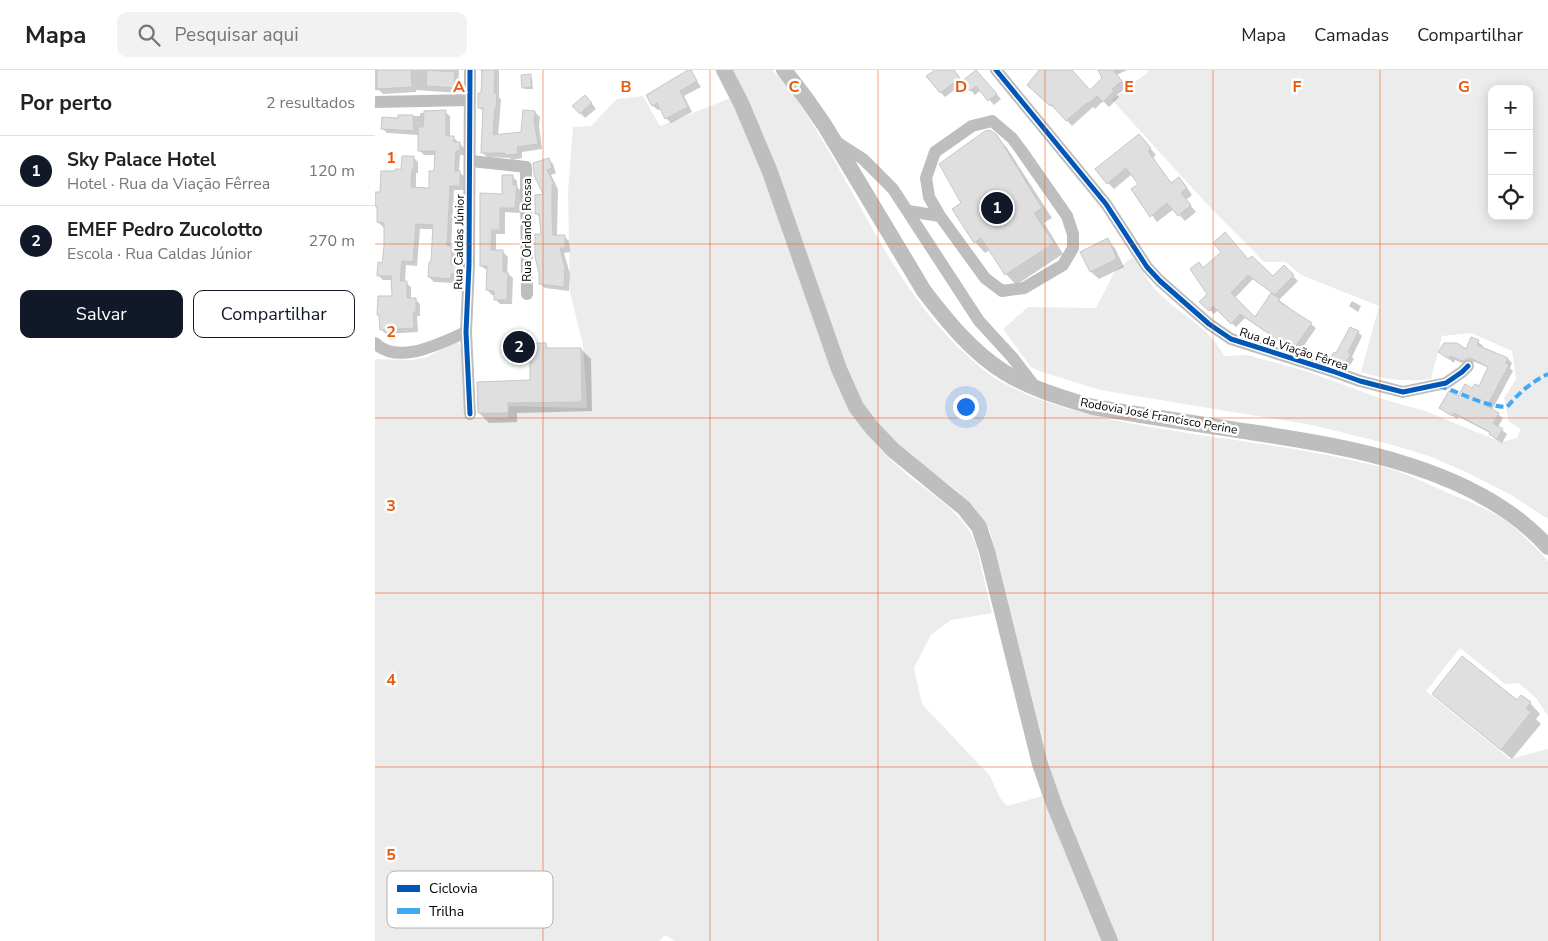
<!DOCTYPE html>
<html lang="pt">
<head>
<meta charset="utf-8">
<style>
	body { margin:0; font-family:"Nunito Sans",sans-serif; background:#f2f2f2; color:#222 }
	.controls { position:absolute; right:15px; top:15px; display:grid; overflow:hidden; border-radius:10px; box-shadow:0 2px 12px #0003 }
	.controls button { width:45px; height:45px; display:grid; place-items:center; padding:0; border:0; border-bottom:1px solid #e0e0e0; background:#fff; color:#222; font:25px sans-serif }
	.you { position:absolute; left:590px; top:336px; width:18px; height:18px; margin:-12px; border:4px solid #fff; border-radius:50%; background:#1a73e8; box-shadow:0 0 0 8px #1a73e833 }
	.badge { display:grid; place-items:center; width:32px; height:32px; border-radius:50%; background:#111827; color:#fff; font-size:16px; font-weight:700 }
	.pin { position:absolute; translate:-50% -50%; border:2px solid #fff; box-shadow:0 1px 5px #0006 }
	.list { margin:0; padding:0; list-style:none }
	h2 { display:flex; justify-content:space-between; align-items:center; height:65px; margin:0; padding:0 20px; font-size:21px }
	h2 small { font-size:16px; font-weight:400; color:#767676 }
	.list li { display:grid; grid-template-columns:32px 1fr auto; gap:15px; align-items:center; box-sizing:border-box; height:70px; padding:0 20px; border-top:1px solid #e0e0e0 }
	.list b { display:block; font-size:19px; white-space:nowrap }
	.list p { margin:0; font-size:16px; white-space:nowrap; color:#767676 }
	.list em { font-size:16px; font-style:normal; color:#767676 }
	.actions { display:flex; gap:10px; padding:15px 20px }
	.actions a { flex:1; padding:11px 0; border:1px solid #111827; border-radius:10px; text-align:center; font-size:18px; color:#111827 }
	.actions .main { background:#111827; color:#fff }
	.icon { flex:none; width:28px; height:28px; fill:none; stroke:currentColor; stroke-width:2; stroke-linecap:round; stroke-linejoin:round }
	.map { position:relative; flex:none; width:1173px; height:871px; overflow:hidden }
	header { display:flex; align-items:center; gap:30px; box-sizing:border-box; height:70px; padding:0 25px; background:#fff; border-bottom:1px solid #e0e0e0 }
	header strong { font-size:24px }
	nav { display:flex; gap:28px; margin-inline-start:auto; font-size:18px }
	.search { width:350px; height:45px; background:#f2f2f2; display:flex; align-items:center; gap:12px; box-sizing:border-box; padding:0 18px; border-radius:10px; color:#767676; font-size:19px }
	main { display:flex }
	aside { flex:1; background:#fff }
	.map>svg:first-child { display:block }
	.green { fill:#ececec; fill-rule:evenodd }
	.shadow { fill:#0003; fill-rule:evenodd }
	.building { fill:#dfdfdf; stroke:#c7c7c7 }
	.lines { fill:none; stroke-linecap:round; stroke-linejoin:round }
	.minor { stroke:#bebebe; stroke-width:12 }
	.major { stroke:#bebebe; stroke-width:16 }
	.quiet { stroke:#3fa9f5; stroke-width:4; stroke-dasharray:8 4; stroke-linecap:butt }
	.cycleway-casing { stroke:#fff; stroke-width:8 }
	.cycleway { stroke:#0057b8; stroke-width:5 }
	.grid { fill:none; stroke:#e8590c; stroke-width:1; stroke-opacity:0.55 }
	.labels { text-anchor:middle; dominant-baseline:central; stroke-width:5; stroke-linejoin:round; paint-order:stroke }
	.street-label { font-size:12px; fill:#000; stroke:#fff }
	.key { fill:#fff; stroke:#b2b2b2; stroke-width:1 }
	.key-label { font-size:14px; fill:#000 }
	.grid-label { font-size:16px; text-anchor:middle; font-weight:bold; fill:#e8590c; stroke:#fff; stroke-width:5; stroke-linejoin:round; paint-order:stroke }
</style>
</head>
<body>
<header>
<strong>Mapa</strong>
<div class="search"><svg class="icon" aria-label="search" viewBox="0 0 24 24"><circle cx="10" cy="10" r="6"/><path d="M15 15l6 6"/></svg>Pesquisar aqui</div>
<nav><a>Mapa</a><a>Camadas</a><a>Compartilhar</a></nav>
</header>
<main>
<aside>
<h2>Por perto<small>2 resultados</small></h2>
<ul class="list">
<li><span class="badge">1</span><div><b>Sky Palace Hotel</b><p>Hotel · Rua da Viação Fêrrea</p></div><em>120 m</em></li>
<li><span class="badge">2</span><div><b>EMEF Pedro Zucolotto</b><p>Escola · Rua Caldas Júnior</p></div><em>270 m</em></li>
</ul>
<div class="actions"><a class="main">Salvar</a><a>Compartilhar</a></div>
</aside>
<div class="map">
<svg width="1173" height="871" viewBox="0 0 1173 871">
	<rect width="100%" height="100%" fill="#fff"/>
	<g class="green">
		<path d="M358,0H397C422,25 440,58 458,88C495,153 528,223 582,276C594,287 606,299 620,308C659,332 704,342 749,352C822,367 898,373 971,389C987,393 1003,395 1019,400C1037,406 1055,415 1073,423C1088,429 1103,435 1118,443C1139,454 1157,474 1173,491V646L1161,628L1144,613L1130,614L1085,578L1051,621L1135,689L1173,679V871H742L735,849L680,718L615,461C608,450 601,437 590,428C572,411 549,397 530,381C508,363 490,340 478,315Z"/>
		<path d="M772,0H1173V449L1136,425L1091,402L1054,386L1014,374L937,355L725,320L664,301L656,297L628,259L653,237L721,238L740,201L758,187C767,200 776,217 788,227C809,247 836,259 849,286L872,285L931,301L1004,328L1050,341L1126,372L1142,368L1146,359L1134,352L1129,328L1141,309L1137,281L1096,263L1067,266L1056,309C1029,312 1012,310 986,302L1004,236L926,205L911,192H889L831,133L737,30L773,2ZM1117,19H1154V146H1117Z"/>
		<path d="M268,26L285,56L358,27L392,113L473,336C488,361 506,382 528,401C554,424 588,440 601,475L617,543L576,550L556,565L539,598L547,634L615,706L625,728L632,736L667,726L726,871H300L290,865L284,871H0V289L37,290L52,287L77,274L82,273L85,275L87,280L90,348H133L134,336L212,338L208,275L195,222L193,122L198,57L216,56L242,29Z"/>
	</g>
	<g class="shadow">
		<path d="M0,0H84L83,23L41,20V22L8,24L4,20H0Z"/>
		<path d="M105,0H124V27L126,30L123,66L147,63L160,42L165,47L164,56L167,79L147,82V88L137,90L135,88L112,87L107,82L109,42L104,37L107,24L108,3Z"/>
		<path d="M562,0H578L588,12L612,13L626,29L619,35L606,20L600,25L589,13L570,27L566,23Z"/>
		<path d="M665,0H694L715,21L728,8L725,0H752L742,5L752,17L742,25L744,27L734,37L728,31L720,39L718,37L697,56L682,39L681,40L659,21Z"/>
		<path d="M315,1L326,17L309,26L317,42L296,53L291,48L286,39L283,40L278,36L272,26Z"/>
		<path d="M155,6L157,8L158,19H150L148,17Z"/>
		<path d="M215,31L221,39L210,48L199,36Z"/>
		<path d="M70,42L75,46V67L79,68L89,78V85H85L84,102L90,107L89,120H79L76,178L81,182L80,196H84L88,201V208H81L80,213L59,212L54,207L57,193L59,159H45L42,196L31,195L30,212L36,217V229H40L45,234V246H42L43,262L11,264L6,259L18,228V210H8L3,205L8,194L10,157H8L3,152V139L0,136V123H6L21,103L27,100L39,88L43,92V103H41V119L55,120L60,102L61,85H49L44,80V65L12,63L8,59L24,49V46H45V43Z"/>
		<path d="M764,65L781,85L778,88L797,114L810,115L817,125L811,130L821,142L810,151L799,139L782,152L757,119L765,114L757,104L739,119L733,113Z"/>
		<path d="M621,66L632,78L677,148L669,153L688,184L641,215L631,204L615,180L610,183L600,172L587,134Z"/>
		<path d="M173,89L178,94L181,103L176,105L183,119L182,166H189L194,171L195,182L189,183L195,204L194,221L170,218L165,213L167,165L165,148L161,143L170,126L160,105Z"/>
		<path d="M137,106L142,111V117L146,121L145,143L130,142V164H121V181L128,182L133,187L132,203L138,208L137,234H125L120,229V225H117L112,220L113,201L106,196L107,141L128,126Z"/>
		<path d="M732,170L740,178L749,197L724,209L716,202L707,182Z"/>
		<path d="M874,191L898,208L909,197L923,211L904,230L941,258L923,284L901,270L897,266L870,248L861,257L843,240L839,244L826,232L834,224L824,193L829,199ZM878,209L898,223L880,249L859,229Z"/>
		<path d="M977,231L986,236L983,242L974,236Z"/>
		<path d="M983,262L987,266L977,287L979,289L972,300L960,294L956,290Z"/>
		<path d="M1097,269L1103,272L1108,276L1107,279L1133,289L1137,293L1135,298L1138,301L1117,340L1128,348L1123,357L1132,364L1127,373L1120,369L1115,363L1084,347L1082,349L1065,337L1098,320L1105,318L1114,298L1100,292L1092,295L1080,290L1079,293L1065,282L1092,281Z"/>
		<path d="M170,274L175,280L206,279L216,289L217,341L142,343V352L114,353L104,343L156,312Z"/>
		<path d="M1059,624L1155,633L1165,644L1161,649L1166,654L1137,689L1069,634Z"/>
	</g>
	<g class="building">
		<path d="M2,0H36L37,17L2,19Z"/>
		<path d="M52,0L80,2L79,18L51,16Z"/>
		<path d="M107,0H120L119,23L122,24L121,38H120L118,65L146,62L148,40L160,41L159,50L163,74L142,77L143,84L130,85V83H106L108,38H103V23H106Z"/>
		<path d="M313,0H316L322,11L305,21L313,37L290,49L282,33L277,36L271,25Z"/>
		<path d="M560,0H579L585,8L565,23L551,6Z"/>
		<path d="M601,0L622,24L613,31L601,16L595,21L586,12Z"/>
		<path d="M664,0H697L715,20L727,8L723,0H738L747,11L737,19L739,21L728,32L722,26L713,34L712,33L691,51L676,34L675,36L652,15Z"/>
		<path d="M156,4V17L147,18L146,5Z"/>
		<path d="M210,25L217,33L205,44L197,36Z"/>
		<path d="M71,40V66H79V72H85V81H81L80,101H85V116H75L72,176H77L76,193L77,195H84V204H76V209L53,207L54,192H56L58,155L41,154L38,192L27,191L25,211H32V228H41V242H38L39,258L5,260L4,245H2L3,226H17L16,206H2L3,192L7,193L9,176V153L2,152V136H0V122H5L6,101H20V99H26L27,86H39V99H37L36,117L54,118V101H59L60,81H43V57H48L49,41Z"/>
		<path d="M23,45H38L39,61L6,59L7,47L23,48Z"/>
		<path d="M615,60L622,65L667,138L659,143L679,173L630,205L606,168L599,173L577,139L586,133L564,94L610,61Z"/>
		<path d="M764,64L776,78L773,81L796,113L804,107L812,118L806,123L816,135L803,146L792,133L775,147L756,119L763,114L751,98L732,114L720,99Z"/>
		<path d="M174,88L177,98L172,100L179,114L177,115V148L178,165H190V178H185L190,198L189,217L164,214V203L160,187V164H166L164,144H160V125L168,124L159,105L158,93Z"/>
		<path d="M127,105H138V115H142L140,138H125V160H117L116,180H128V202H133L132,230H119V221L111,220L112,196H105V123L127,124Z"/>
		<path d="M850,162L873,189L877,186L898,206L909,195L919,205L900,225L873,205L856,223L880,247L896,223L905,229L903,231L937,253L918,280L895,266L896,265L865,244L856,254L838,236L834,241L824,232L832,224L815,199L824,192L828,198L846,182L838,173Z"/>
		<path d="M733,168L742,189L715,202L705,182Z"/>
		<path d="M975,257L984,261L973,282L976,284L968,296L954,290L959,282L961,283Z"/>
		<path d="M1096,267L1104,270L1102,275L1133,288L1131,293L1134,295L1112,336L1124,343L1118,353L1128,359L1122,369L1114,364L1115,362L1079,343L1077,346L1064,338L1074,321L1083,326L1090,314L1097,318L1100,314L1104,316L1113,297L1095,288L1087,291L1075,286L1074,289L1063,282L1069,273H1082L1091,279Z"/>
		<path d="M155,273H171V278H206L207,332L133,333V343H103L102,312L155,310Z"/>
		<path d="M1087,586L1142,630L1146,625L1156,632L1151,638L1156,642L1126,680L1057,624Z"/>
	</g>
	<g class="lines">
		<g class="minor">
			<path d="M621,0L731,134L772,197L785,211L834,254L856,269L957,301L985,311L1028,322L1071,313L1087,302L1093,296"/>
			<path d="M0,32L95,30"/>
			<path d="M460,71L488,89L518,119L604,251L637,287L661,318"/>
			<path d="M96,91L151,97L152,224"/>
			<path d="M533,141L565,146L610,208L627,221L649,218L688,195L698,178V164L692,146L646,80L637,68L617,51L597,56L560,82L551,108L554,127L565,146"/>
			<path d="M0,273C23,296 66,273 91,262"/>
			<path d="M95,344L91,262L94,195L95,0"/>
		</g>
		<g class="major">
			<path d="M349,0L366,33L395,102L464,299L481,337L497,358L518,380L589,438L604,457L612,481L665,694L680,737L735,871"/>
			<path d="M409,0L432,30L450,56L549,221C572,251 597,282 629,302C656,319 688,328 718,337C770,346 823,354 875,362C975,377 1102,398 1173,477"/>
		</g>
		<path class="quiet" d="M1064,316C1088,323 1107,336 1132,337C1144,323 1156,312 1173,304"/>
		<g class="cycleway-casing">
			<g id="cycleway">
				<path d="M621,0L731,134L772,197L785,211L834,254L856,269L957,301L985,311L1028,322L1071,313L1087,302L1093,296"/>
				<path d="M95,344L91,262L94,195L95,0"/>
			</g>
		</g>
		<use href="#cycleway" class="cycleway"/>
	</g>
	<path class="grid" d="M168,0V871M335,0V871M503,0V871M670,0V871M838,0V871M1005,0V871M0,174H1173M0,348H1173M0,523H1173M0,697H1173"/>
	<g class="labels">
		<g class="street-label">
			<text transform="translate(152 160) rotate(-90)">Rua Orlando Rossa</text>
			<text transform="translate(84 172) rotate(-89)">Rua Caldas Júnior</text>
			<text transform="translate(919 279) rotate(18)">Rua da Viação Fêrrea</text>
			<text transform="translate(784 346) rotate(10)">Rodovia José Francisco Perine</text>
		</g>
	</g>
	<rect x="12" y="801" width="166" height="57" rx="8" class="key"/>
	<rect x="22" y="815" width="23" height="7" fill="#0057b8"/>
	<rect x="22" y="838" width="23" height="6" fill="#3fa9f5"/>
	<g class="key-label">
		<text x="54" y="823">Ciclovia</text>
		<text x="54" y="846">Trilha</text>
	</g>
	<g class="grid-label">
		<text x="84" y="22">A</text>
		<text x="251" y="22">B</text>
		<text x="419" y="22">C</text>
		<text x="586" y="22">D</text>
		<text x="754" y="22">E</text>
		<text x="922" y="22">F</text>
		<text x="1089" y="22">G</text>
		<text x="16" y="93">1</text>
		<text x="16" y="267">2</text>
		<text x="16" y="441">3</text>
		<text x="16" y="615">4</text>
		<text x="16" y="790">5</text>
	</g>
</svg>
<div class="controls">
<button>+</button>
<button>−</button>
<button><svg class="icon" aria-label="locate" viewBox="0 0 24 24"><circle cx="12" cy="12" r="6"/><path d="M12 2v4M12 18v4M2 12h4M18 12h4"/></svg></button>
</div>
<div class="you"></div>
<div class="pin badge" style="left:622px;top:138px">1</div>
<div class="pin badge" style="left:144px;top:277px">2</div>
</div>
</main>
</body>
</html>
